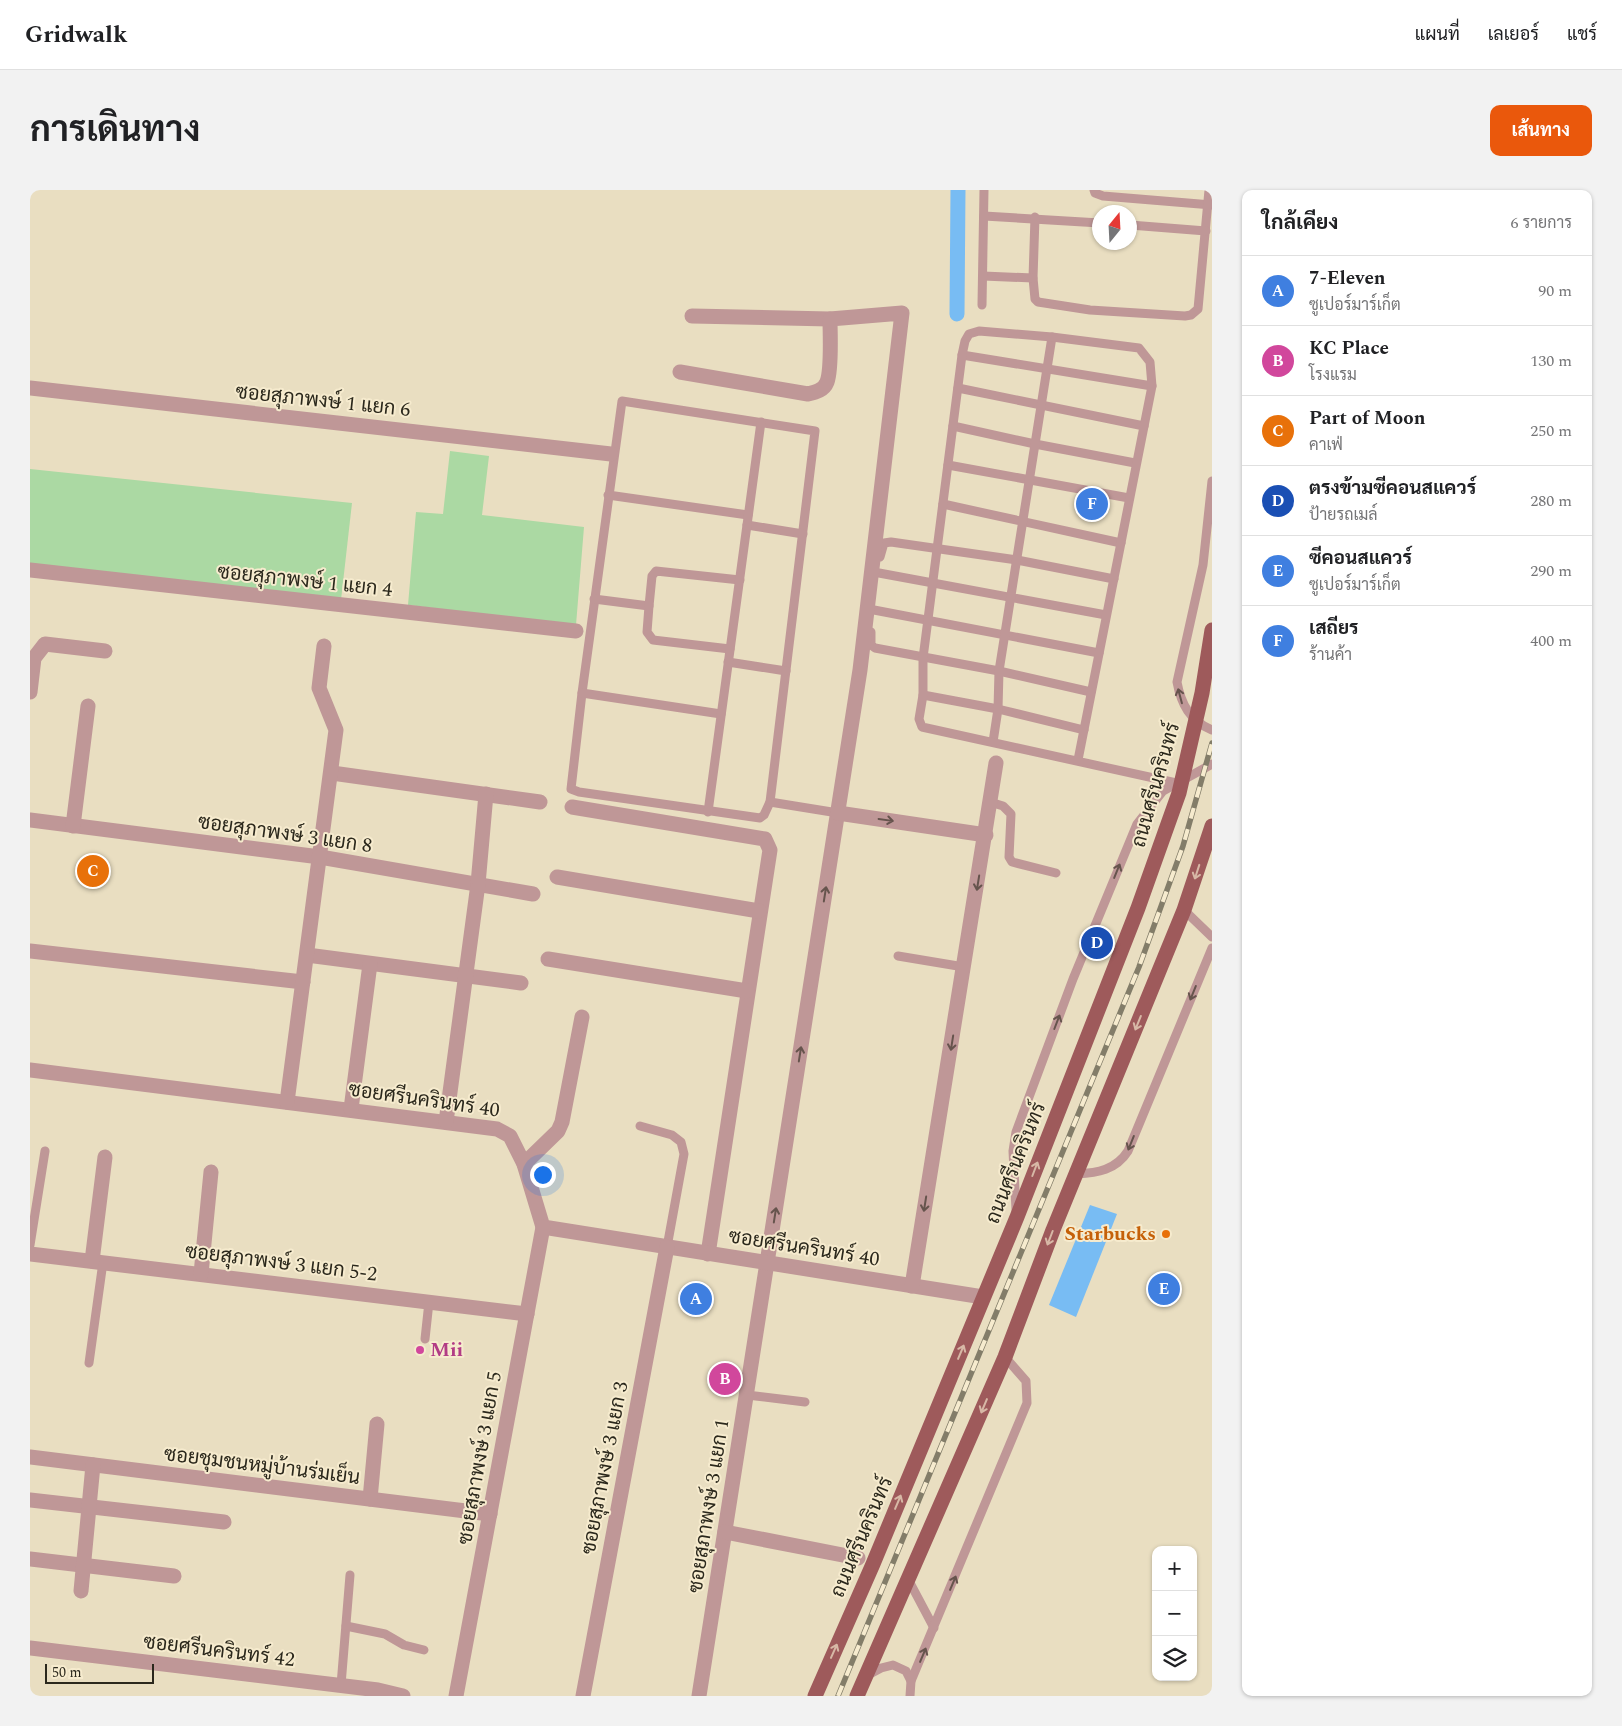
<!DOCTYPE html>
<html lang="th">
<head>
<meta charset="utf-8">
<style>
	body { margin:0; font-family:Spectral,Sarabun,serif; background:#f2f2f2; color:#202124 }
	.controls { position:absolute; right:15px; bottom:15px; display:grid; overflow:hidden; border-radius:10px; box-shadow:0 1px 4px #0004 }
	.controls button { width:45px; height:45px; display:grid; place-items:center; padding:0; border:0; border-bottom:1px solid #e0e0e0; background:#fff; color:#202124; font:25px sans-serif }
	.compass { position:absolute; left:1062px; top:15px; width:45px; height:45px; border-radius:50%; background:#fff; box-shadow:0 1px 4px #0004; rotate:18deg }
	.scale { position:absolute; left:15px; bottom:12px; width:109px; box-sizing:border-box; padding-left:5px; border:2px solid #2b281c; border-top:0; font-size:14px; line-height:18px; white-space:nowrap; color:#2b281c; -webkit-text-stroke:4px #f6ebce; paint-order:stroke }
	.you { position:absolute; left:512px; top:984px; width:18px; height:18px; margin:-12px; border:4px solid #fff; border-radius:50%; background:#1a73e8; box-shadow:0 0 0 8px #1a73e833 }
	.badge { display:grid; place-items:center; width:32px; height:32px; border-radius:50%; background:#ea580c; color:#fff; font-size:16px; font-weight:700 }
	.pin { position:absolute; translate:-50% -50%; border:2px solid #fff; box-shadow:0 1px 5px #0006 }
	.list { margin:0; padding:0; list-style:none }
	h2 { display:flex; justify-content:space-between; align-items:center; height:65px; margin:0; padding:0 20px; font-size:21px }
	h2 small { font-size:16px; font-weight:400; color:#757577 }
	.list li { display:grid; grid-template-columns:32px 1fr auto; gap:15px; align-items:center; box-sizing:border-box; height:70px; padding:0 20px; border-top:1px solid #e0e0e0 }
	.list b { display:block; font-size:19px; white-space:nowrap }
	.list p { margin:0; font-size:16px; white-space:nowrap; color:#757577 }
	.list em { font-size:16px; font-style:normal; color:#757577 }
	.icon { flex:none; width:28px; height:28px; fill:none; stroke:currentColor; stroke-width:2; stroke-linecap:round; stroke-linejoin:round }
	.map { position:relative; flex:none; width:1182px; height:1506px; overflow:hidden; border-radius:10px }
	header { display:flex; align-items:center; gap:30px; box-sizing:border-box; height:70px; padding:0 25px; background:#fff; border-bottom:1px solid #e0e0e0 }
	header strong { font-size:24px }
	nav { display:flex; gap:28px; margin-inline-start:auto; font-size:18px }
	.intro { display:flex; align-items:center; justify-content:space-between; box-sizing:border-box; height:120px; padding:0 30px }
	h1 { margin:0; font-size:35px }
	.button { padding:12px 22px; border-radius:10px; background:#ea580c; color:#fff; font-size:18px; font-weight:700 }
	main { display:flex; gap:30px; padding:0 30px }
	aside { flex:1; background:#fff; border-radius:10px; box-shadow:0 1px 4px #0004 }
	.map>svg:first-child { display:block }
	.green { fill:#abd9a3 }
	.water { fill:#78bcf3 }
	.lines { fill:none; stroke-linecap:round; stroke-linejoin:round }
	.canal { stroke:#78bcf3; stroke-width:15 }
	.lane { stroke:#bf9797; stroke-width:9 }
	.street { stroke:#bf9797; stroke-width:15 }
	.primary { stroke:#9e5a5b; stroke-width:15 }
	.rail-casing { stroke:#837d69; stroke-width:5.5 }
	.rail { stroke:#f6ebce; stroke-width:4; stroke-dasharray:11; stroke-linecap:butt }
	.oneway { stroke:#66544d }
	.oneway2 { stroke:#d7b8a6 }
	.food-dot { fill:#e8710a; stroke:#f6ebce; stroke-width:2 }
	.hotel-dot { fill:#d1479c; stroke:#f6ebce; stroke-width:2 }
	.labels { text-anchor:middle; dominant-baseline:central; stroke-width:4; stroke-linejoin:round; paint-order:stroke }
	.street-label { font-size:20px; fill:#2b281c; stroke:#f6ebce }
	.food-label { font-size:20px; font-weight:bold; fill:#c56008; stroke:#f6ebce; text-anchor:end }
	.hotel-label { font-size:20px; font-weight:bold; fill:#b23c85; stroke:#f6ebce; text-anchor:start }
</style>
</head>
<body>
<header>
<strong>Gridwalk</strong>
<nav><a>แผนที่</a><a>เลเยอร์</a><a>แชร์</a></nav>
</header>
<div class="intro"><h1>การเดินทาง</h1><a class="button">เส้นทาง</a></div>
<main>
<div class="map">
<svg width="1182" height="1506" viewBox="0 0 1182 1506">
	<rect width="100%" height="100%" fill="#e9dec1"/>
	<g class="green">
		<path d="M420,261L459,266L452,325L554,337L546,435L378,415L386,322L413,324Z"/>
		<path d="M0,279L322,313L311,410L0,375Z"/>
	</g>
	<path class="water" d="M1060,1015L1087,1024L1046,1127L1019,1115Z"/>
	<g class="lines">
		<path class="canal" d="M927,124L928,0"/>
		<g class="lane">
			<path d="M1064,0L1065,3L1073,6L1182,15"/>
			<path d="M954,26L1070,33"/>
			<path d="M1005,27L1003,88L1005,109L1008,112L1060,120L1155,126L1161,125L1168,119L1179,0"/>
			<path d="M1100,35L1176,41"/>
			<path d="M953,86L1003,88"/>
			<path d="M952,115L954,0"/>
			<path d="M932,165L1122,196"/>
			<path d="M928,198L1114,236"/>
			<path d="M592,211L785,241L740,612L734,625L730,628L549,602L541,599L552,503Z"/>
			<path d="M923,236L1005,254L1105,273"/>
			<path d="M918,275L1099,308"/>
			<path d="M1182,291L1173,375L1147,492C1151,514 1160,531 1182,540"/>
			<path d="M578,305L718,325"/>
			<path d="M913,314L1091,353"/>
			<path d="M717,335L773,344"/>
			<path d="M850,367L854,353L861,352L987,370L1084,389"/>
			<path d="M849,383L1076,425"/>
			<path d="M564,409L619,416L617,442L623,450L700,459"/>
			<path d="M619,416L622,386L626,381L710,390"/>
			<path d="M844,420L1069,463"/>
			<path d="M841,442V455L845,458L969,481L1061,502"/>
			<path d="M698,472L756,481"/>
			<path d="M552,503L691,524"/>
			<path d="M893,505L968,519L1054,540"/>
			<path d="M963,552L968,519L969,481L1022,147"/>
			<path d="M1048,570L1122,196L1120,172L1109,158L1022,147L949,141L939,144L935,151L932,165L893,468V505L889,529L892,537L1151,594"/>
			<path d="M740,612L808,623"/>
			<path d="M960,612L973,616L981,624L979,667L982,672L1026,683"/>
			<path d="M678,622L731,232"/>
			<path d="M1154,720L1182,747"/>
			<path d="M868,766L934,777"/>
			<path d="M610,936L642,945L651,952L654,964L637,1057"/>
			<path d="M1047,984C1067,983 1086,980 1098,961L1182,758"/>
			<path d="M986,1020L983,961L986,942L1043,789L1107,634L1133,601L1182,574"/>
			<path d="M0,1055L15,961"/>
			<path d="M395,1149L399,1112"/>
			<path d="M59,1173L73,1072"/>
			<path d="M717,1205L775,1212"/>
			<path d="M878,1389L904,1438"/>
			<path d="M316,1436L355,1444L374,1455L394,1460"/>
			<path d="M836,1486L851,1478L863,1475L876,1481L881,1491"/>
			<path d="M311,1495L320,1385"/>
			<path d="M880,1506L881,1491L997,1213L996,1191L975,1167"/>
		</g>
		<g class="street">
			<path d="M662,126L800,129"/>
			<path d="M650,182L778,204C786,202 794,200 797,192C802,179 800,144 800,129L872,123L830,480L669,1506"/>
			<path d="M0,198L581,264"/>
			<path d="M0,380L546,441"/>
			<path d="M0,502L4,468L15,454L75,461"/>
			<path d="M302,583L510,612"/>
			<path d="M542,617L735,649L740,660L678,1064"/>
			<path d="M808,623L956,645"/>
			<path d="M0,630L290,667L503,704"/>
			<path d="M43,636L58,516"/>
			<path d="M527,687L729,721"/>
			<path d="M0,761L273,792"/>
			<path d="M277,765L491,793"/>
			<path d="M518,769L717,801"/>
			<path d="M0,880L467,939L480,946L494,974L513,1037L953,1107"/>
			<path d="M257,912L306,540L289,498L294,456"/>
			<path d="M321,919L340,774"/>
			<path d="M416,932L448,694L456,604"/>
			<path d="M494,974L528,941L532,932L552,827"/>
			<path d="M0,1064L497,1124"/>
			<path d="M62,1071L75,967"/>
			<path d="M171,1084L181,982"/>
			<path d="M882,1096L966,573"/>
			<path d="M0,1267L460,1324"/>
			<path d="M340,1309L347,1234"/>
			<path d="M0,1310L194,1332"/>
			<path d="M695,1342L828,1368"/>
			<path d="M0,1369L144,1386"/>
			<path d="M51,1401L63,1275"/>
			<path d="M0,1458L348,1500L373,1506"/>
			<path d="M426,1506L513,1037"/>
			<path d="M553,1506L637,1057"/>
		</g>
		<g class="primary">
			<path d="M785,1506L843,1374L987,1027L1108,718L1149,603L1172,503L1182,440"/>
			<path d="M827,1506L975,1167L1023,1040L1154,720L1182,636"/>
		</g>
		<g class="rail-casing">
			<path id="rail" d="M808,1506L1109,777L1153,656L1182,553"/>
		</g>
		<use href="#rail" class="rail"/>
	</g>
	<defs><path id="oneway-shaft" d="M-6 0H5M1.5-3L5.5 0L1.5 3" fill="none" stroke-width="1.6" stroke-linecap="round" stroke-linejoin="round" transform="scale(1.25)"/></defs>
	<g class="oneway">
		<use href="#oneway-shaft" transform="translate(1150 506) rotate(-105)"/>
		<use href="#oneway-shaft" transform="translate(856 630) rotate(8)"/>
		<use href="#oneway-shaft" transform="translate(1087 681) rotate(-68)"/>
		<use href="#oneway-shaft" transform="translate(948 693) rotate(99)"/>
		<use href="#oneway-shaft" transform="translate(795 704) rotate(-81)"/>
		<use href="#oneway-shaft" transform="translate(1163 803) rotate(112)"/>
		<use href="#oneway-shaft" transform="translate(1027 832) rotate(-69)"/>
		<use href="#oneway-shaft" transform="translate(922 853) rotate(99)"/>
		<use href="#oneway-shaft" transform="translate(770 864) rotate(-81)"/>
		<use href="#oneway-shaft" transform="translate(1101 953) rotate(112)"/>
		<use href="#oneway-shaft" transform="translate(895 1014) rotate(99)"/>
		<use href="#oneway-shaft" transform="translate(745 1025) rotate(-81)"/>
		<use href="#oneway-shaft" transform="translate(923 1393) rotate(-67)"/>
		<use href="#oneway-shaft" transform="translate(893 1465) rotate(-67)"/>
	</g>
	<g class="oneway2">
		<use href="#oneway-shaft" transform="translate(1167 682) rotate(108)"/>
		<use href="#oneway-shaft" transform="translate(1108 833) rotate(112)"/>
		<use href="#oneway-shaft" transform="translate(1005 979) rotate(-69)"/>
		<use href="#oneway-shaft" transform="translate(1020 1048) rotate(111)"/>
		<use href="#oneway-shaft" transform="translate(931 1162) rotate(-67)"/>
		<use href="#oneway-shaft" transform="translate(954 1216) rotate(113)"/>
		<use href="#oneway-shaft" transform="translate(868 1312) rotate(-67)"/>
		<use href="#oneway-shaft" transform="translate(804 1461) rotate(-66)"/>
	</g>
	<circle class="food-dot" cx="1136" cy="1044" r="5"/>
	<circle class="hotel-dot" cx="390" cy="1160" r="5"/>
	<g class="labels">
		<g class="street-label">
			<text transform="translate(293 211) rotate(6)">ซอยสุภาพงษ์ 1 แยก 6</text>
			<text transform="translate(275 391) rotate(6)">ซอยสุภาพงษ์ 1 แยก 4</text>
			<text transform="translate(1126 595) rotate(-74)">ถนนศรีนครินทร์</text>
			<text transform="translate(255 644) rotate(8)">ซอยสุภาพงษ์ 3 แยก 8</text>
			<text transform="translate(394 910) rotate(8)">ซอยศรีนครินทร์ 40</text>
			<text transform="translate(986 973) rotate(-68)">ถนนศรีนครินทร์</text>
			<text transform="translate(774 1058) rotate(9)">ซอยศรีนครินทร์ 40</text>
			<text transform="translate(251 1073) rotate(7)">ซอยสุภาพงษ์ 3 แยก 5-2</text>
			<text transform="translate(450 1268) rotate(-80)">ซอยสุภาพงษ์ 3 แยก 5</text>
			<text transform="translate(232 1276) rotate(7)">ซอยชุมชนหมู่บ้านร่มเย็น</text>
			<text transform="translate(575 1278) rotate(-79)">ซอยสุภาพงษ์ 3 แยก 3</text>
			<text transform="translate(679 1316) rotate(-81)">ซอยสุภาพงษ์ 3 แยก 1</text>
			<text transform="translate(832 1347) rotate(-67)">ถนนศรีนครินทร์</text>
			<text transform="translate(189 1461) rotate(7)">ซอยศรีนครินทร์ 42</text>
		</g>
		<g class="food-label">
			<text x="1126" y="1044">Starbucks</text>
		</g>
		<g class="hotel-label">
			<text x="400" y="1160">Mii</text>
		</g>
	</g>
</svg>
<div class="controls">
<button>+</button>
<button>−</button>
<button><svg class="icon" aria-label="layers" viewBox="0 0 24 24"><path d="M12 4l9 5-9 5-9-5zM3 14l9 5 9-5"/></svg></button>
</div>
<svg class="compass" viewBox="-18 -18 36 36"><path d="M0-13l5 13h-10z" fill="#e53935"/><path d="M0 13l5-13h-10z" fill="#757577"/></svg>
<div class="scale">50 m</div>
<div class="you"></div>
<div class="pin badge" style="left:666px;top:1109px;background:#3f7fe0">A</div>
<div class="pin badge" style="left:695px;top:1189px;background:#d1479c">B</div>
<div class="pin badge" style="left:63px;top:681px;background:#e8710a">C</div>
<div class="pin badge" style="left:1067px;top:753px;background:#1a4fb4">D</div>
<div class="pin badge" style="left:1134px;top:1099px;background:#3f7fe0">E</div>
<div class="pin badge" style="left:1062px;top:314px;background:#3f7fe0">F</div>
</div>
<aside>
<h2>ใกล้เคียง<small>6 รายการ</small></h2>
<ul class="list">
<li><span class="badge" style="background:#3f7fe0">A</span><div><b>7-Eleven</b><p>ซูเปอร์มาร์เก็ต</p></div><em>90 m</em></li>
<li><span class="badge" style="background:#d1479c">B</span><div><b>KC Place</b><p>โรงแรม</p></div><em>130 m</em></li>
<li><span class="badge" style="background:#e8710a">C</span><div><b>Part of Moon</b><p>คาเฟ่</p></div><em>250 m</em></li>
<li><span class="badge" style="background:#1a4fb4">D</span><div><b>ตรงข้ามซีคอนสแควร์</b><p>ป้ายรถเมล์</p></div><em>280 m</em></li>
<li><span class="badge" style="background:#3f7fe0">E</span><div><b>ซีคอนสแควร์</b><p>ซูเปอร์มาร์เก็ต</p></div><em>290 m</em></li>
<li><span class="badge" style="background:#3f7fe0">F</span><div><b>เสถียร</b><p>ร้านค้า</p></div><em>400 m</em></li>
</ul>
</aside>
</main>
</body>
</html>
